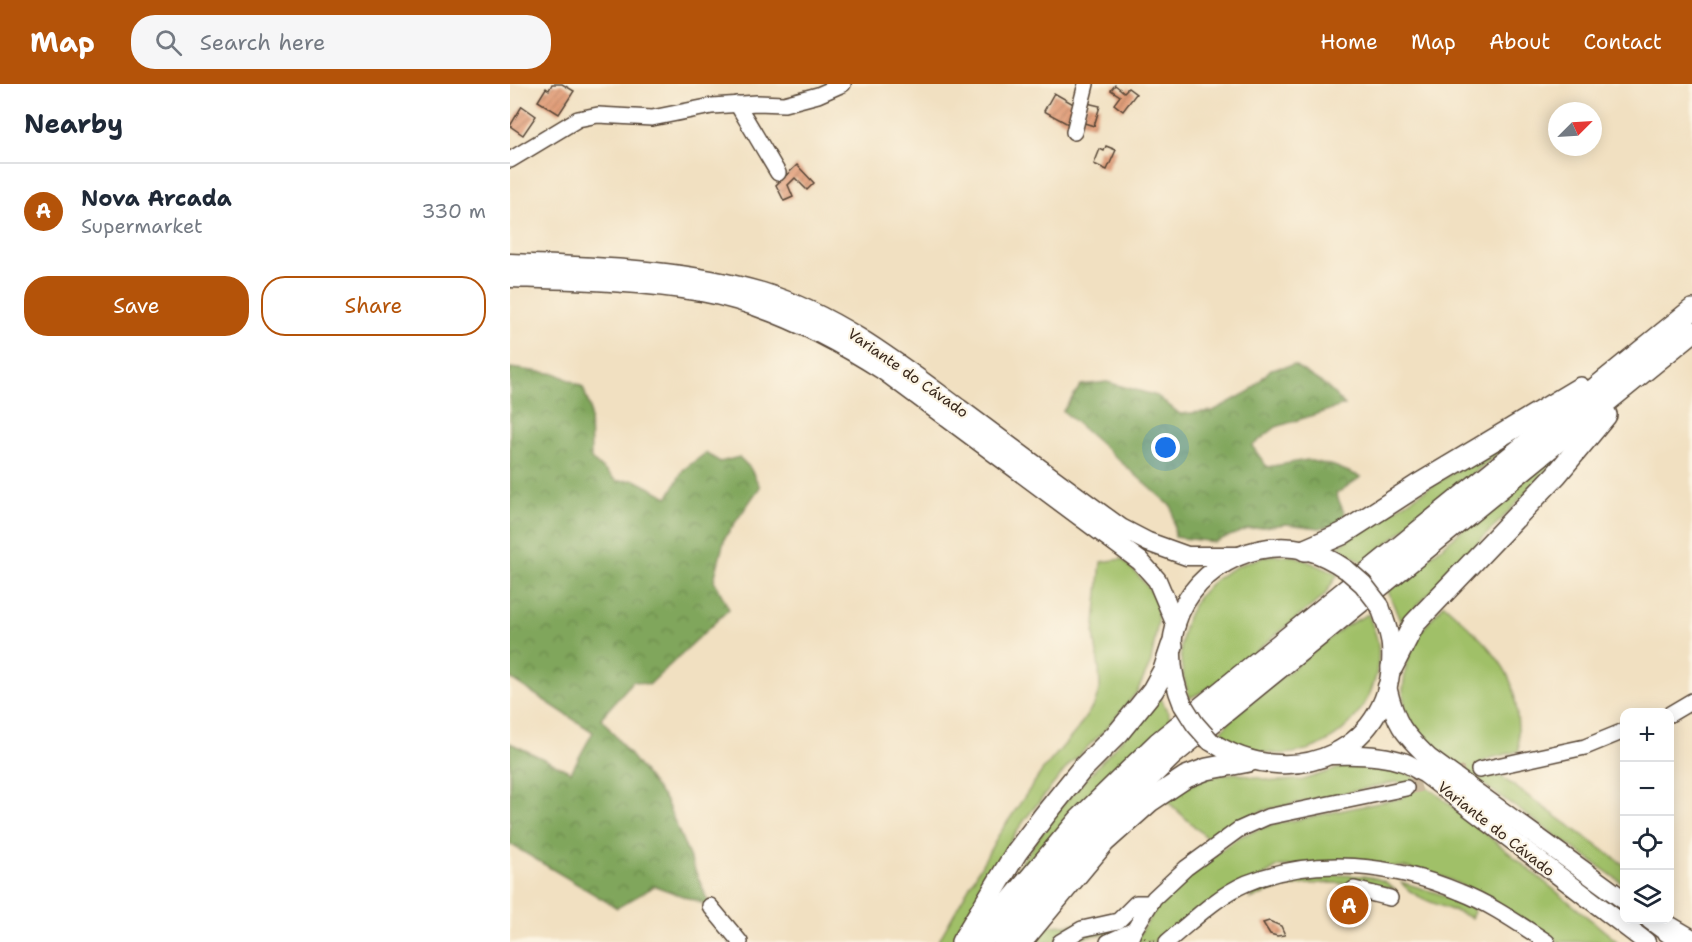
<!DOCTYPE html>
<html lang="en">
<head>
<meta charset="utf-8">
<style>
	body { margin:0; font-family:"Shantell Sans",sans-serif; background:#f6f6f7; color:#1f2937 }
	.controls { position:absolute; right:18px; bottom:18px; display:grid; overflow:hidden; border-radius:12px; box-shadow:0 3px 15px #0003 }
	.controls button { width:54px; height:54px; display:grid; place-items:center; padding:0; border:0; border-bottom:2px solid #e0e1e3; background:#fff; color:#1f2937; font:30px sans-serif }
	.compass { position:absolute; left:1038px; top:18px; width:54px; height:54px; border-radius:50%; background:#fff; box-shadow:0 3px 15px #0003; rotate:66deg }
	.you { position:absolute; left:656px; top:364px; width:21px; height:21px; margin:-15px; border:4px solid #fff; border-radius:50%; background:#1a73e8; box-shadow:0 0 0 9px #1a73e833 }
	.badge { display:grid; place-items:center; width:39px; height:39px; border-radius:50%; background:#b45309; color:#fff; font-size:20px; font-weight:700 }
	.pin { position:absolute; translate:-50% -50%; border:3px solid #fff; box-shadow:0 2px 6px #0006 }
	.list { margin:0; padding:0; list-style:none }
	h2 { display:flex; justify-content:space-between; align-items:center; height:78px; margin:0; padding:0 24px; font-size:26px }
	h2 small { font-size:20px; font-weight:400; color:#747a83 }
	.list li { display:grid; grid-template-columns:39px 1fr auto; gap:18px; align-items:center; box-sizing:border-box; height:96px; padding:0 24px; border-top:2px solid #e0e1e3 }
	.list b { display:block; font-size:22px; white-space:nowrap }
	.list p { margin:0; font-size:20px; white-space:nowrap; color:#747a83 }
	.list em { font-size:20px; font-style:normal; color:#747a83 }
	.actions { display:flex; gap:12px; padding:18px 24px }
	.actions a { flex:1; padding:14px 0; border:2px solid #b45309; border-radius:24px; text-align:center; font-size:21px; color:#b45309 }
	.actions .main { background:#b45309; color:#fff }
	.icon { flex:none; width:33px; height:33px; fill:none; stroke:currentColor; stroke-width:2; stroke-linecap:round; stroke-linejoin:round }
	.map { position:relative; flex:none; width:1182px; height:858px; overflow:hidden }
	header { display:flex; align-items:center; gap:36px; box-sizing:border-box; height:84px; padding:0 30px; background:#b45309; color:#fff }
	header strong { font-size:28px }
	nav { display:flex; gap:33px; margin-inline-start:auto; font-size:21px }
	.search { width:420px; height:54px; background:#f6f6f7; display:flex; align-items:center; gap:15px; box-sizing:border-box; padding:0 21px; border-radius:24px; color:#747a83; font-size:22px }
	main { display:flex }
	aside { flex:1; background:#fff }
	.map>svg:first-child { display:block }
	.green { fill:#a0c068; stroke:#6e7543; stroke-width:1.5 }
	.forest { fill:url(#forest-crowns); stroke:#5e683d; stroke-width:1.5 }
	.building { fill:url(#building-hatch) }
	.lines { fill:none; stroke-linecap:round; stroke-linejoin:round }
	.minor-tunnel { stroke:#cdbca0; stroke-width:15; stroke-dasharray:15 8; stroke-linecap:butt }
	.minor-casing { stroke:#564536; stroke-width:18 }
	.major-casing { stroke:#564536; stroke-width:21 }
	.highway-casing { stroke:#564536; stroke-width:24 }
	.path { stroke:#564536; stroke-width:1.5; stroke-dasharray:1.5 4.5; stroke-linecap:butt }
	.minor { stroke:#fff; stroke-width:15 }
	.major { stroke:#fff; stroke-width:18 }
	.highway { stroke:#fff; stroke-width:21 }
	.major-bridge-casing { stroke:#564536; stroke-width:21; stroke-linecap:butt }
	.major-bridge { stroke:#fff; stroke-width:18 }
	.labels { text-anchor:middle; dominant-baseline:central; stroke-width:4.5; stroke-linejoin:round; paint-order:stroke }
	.street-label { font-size:15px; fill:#3b2a1e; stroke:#fcf5e5 }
</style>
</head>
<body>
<header>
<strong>Map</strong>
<div class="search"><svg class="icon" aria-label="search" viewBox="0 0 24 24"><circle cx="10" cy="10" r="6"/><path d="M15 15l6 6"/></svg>Search here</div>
<nav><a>Home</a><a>Map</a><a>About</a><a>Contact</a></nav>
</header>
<main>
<aside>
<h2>Nearby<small></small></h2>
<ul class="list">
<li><span class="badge">A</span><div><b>Nova Arcada</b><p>Supermarket</p></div><em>330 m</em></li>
</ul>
<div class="actions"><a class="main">Save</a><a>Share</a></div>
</aside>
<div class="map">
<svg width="1182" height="858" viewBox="0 0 1182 858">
	<defs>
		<pattern id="forest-crowns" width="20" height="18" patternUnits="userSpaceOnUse" patternTransform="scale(1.5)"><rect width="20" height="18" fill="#80a65c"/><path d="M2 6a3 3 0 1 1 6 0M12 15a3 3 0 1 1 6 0" fill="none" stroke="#6a874b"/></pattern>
		<pattern id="building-hatch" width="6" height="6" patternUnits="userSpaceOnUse" patternTransform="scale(1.5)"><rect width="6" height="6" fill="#df946d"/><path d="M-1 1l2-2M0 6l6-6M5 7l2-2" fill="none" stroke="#b67959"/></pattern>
	</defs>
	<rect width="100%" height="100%" fill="#fcf5e5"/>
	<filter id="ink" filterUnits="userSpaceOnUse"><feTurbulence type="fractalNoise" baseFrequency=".0167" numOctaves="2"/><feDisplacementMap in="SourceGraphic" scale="12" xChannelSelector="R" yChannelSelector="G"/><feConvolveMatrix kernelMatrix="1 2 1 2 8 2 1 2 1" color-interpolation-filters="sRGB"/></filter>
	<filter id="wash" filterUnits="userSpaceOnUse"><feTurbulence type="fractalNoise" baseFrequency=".008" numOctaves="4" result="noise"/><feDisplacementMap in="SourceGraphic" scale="24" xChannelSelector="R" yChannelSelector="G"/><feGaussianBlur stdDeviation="1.35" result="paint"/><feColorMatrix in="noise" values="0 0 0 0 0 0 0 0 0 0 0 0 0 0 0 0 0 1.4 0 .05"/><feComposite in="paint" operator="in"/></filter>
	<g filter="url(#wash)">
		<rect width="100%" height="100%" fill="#f1e0c1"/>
		<g class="green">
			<path d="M1044,324L853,479L828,462Z"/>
			<path d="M1068,351C1013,417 949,476 891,539L878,507Z"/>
			<path d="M764,471L785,472L828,490L814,512L703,602L680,614C652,543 690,483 764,471Z"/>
			<path d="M612,475L627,490L640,506L646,517L648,537L641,578L627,608L594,647L559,681L516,734L498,761L443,858H428L488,752L532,687L567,646L585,619L590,604L589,584L584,550L591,478Z"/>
			<path d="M934,520C956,540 994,573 1002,602C1008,623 1008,646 1009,667L981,674L971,679L974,692H990L1114,781V800L946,681L908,647L895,626L893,606L896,581L908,551Z"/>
			<path d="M858,530C862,540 867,551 868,561C873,612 834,662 783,669C756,673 732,664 709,650L724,632L834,543Z"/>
			<path d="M650,613L661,635L463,858L493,804L549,725Z"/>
			<path d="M853,679L874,682L899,690L927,710L1108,858H1049L973,811L933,793L894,783L769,782L650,858H625L653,813L685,785L731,752L761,741L892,714L896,709L892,699L886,698L755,726L723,739L698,755L656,716L674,704L696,694L725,689L763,697L793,696L836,682Z"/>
			<path d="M818,791C840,792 868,788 885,805C832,797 791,794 740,815C750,795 798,794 818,791Z"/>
			<path d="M891,798L927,809L963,824L964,828L961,834C941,824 903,816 891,798Z"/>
			<path d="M629,820C624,827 620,838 613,844C601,855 580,846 568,858H521L534,842C575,841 592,837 629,820Z"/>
		</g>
		<g class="forest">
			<path d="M784,281L815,301L835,321L766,343L742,362L757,383L797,376L824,382L851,393L826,410L838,438L810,444L776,440L738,445L704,458L665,453L662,423L553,327L571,301L597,298L647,312L670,330L703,327L740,307L761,285Z"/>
			<path d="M0,284L47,290L73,303L80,324L81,375L107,397L125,396L158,413L173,386L196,369L210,378L229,373L240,384L250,403L215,453L204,496L219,525L139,601L123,597L91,634L156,717L200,822L145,802L107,824L0,760V659L61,688L83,648L0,594Z"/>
		</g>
		<g id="blocks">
			<g class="building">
				<path d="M42,0H52L64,7L49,30L28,17L36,4L39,6Z"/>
				<path d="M605,1L614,8L618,4L626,10L613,27L604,20L610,12L601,6Z"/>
				<path d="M544,9L567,22L558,40L534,27Z"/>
				<path d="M577,19L590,22L584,42L571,38Z"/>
				<path d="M12,22L26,32L13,51L0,42Z"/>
				<path d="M596,62L606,66L597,86L584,80L590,65L594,67Z"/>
				<path d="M287,81L304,99L297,106L285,94L278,101L283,113L274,117L266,101Z"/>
				<path d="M759,837L771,842L775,851L767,852L760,850L753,839Z"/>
			</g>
		</g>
	</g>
	<g filter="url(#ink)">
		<use href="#blocks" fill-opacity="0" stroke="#564536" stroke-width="1.5"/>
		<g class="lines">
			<path class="minor-tunnel" d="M896,704L969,686"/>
			<g class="minor-casing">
				<g id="minor">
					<path d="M227,20L268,89"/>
					<path d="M564,48L576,0"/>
					<path d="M0,76L68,35L88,31L142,34L202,22L247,19L274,20L308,11L333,0"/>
					<path d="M1160,630L1182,617"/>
					<path d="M969,686L1075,663L1114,647"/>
					<path d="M844,805L880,814"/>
					<path d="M200,822L230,858"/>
					<path d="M1153,836L1182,853"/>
					<path d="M550,858L572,845L608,837L626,819H641"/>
					<path d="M598,858L624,846"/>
					<path d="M619,858L624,846L644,814L676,784L728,746L757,733L896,704"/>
					<path d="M657,858C682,837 707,812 737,799C805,771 884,780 950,808C981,820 1009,840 1037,858"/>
				</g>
			</g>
			<g class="major-casing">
				<g id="major">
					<path d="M0,179C85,183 170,184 252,208C327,231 388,279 450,325C504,365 557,405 611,444L638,458L677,472H728"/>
					<path d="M0,194C63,196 128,197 191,208C257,220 318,251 374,287L630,477L647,496L666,541"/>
					<path d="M877,603C886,640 892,648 919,674L1114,816"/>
					<path d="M673,621C665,602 661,584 662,563C665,498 733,451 796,466C811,470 824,477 837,486"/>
					<path d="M700,657C782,711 888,667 881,562C880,548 874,535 870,522"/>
					<path d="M822,671C845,670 871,670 893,678C900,680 907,686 914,689L1136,858"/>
					<path d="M1140,836L1170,858"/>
				</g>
			</g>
			<g class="highway-casing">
				<g id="highway">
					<path d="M795,466L832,450L908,401L1070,304"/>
					<path d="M882,583L904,540L1046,391L1096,331"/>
					<path d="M452,858L506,769L534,732L571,686L609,648L643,606L654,586L662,562"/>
					<path d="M472,858L496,823L570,735L648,659L1182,226"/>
					<path d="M494,858L510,835L583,748L663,670L1182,248"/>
					<path d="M511,858L594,758L640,717L676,693L697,685L739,677"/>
				</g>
			</g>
			<path class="path" d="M634,853L642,858L645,856"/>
			<use href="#minor" class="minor"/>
			<use href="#major" class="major"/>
			<use href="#highway" class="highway"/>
			<g class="major-bridge-casing">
				<g id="major-bridge">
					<path d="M837,486L853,500L870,522"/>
					<path d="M673,621L685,640L700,657"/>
				</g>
			</g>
			<use href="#major-bridge" class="major-bridge"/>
		</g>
	</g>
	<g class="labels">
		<g class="street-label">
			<text transform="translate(398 289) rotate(35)">Variante do Cávado</text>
			<text transform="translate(986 745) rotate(38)">Variante do Cávado</text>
		</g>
	</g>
</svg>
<div class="controls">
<button>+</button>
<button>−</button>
<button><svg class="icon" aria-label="locate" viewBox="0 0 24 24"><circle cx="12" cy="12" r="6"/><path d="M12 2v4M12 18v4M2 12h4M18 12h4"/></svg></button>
<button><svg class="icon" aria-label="layers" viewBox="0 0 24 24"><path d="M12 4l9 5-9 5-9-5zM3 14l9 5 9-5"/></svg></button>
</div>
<svg class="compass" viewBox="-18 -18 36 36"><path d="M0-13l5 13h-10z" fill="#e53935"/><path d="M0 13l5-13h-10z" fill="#747a83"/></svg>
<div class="you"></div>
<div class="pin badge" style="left:839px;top:821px">A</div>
</div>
</main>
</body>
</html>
